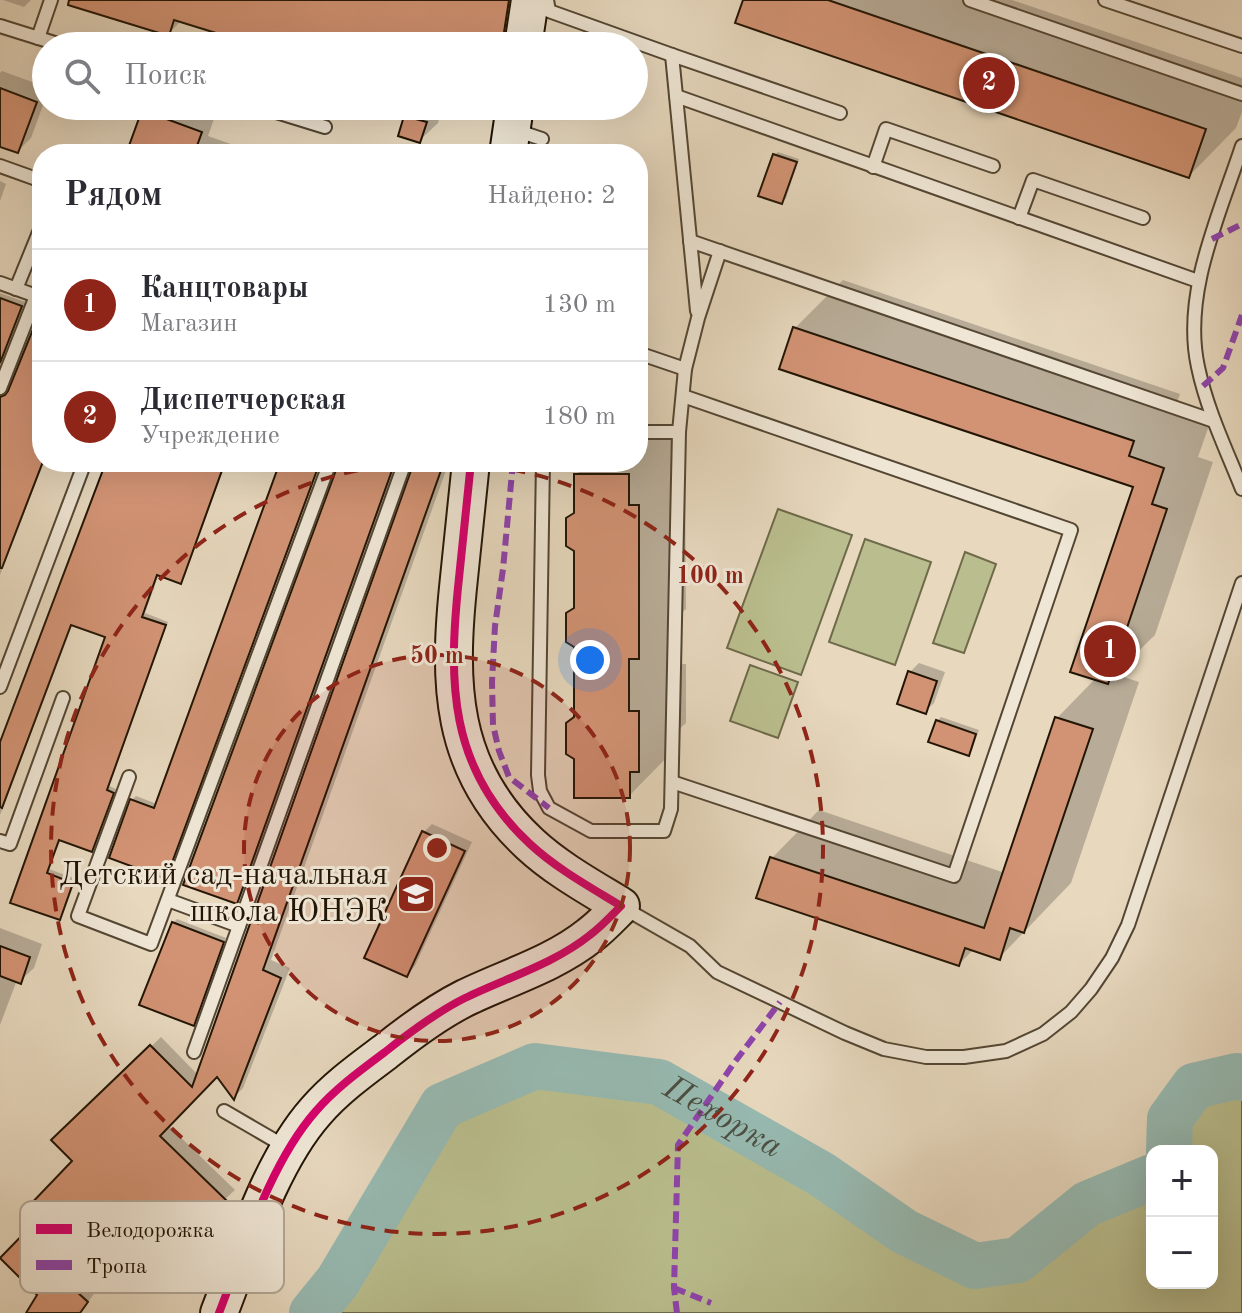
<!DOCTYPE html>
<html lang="ru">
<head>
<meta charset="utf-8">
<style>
	body { margin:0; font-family:"Old Standard TT",serif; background:#f7f7f7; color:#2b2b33 }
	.controls { position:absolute; right:24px; bottom:24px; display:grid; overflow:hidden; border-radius:16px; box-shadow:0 8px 32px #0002 }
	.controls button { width:72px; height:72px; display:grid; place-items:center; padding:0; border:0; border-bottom:2px solid #e1e1e2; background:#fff; color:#2b2b33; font:40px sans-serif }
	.you { position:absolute; left:590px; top:660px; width:28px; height:28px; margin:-20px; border:6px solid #fff; border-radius:50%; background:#1a73e8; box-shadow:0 0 0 12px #1a73e833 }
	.badge { display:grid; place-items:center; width:52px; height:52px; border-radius:50%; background:#8f2418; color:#fff; font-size:26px; font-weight:700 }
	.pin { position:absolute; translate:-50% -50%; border:4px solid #fff; box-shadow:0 2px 8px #0006 }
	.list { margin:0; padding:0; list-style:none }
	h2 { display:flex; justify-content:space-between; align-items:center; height:104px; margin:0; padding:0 32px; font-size:34px }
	h2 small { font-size:26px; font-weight:400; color:#7c7c81 }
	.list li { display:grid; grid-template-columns:52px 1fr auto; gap:24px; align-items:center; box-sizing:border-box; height:112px; padding:0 32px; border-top:2px solid #e1e1e2 }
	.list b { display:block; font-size:30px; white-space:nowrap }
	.list p { margin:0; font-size:26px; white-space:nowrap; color:#7c7c81 }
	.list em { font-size:26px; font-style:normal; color:#7c7c81 }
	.icon { flex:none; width:44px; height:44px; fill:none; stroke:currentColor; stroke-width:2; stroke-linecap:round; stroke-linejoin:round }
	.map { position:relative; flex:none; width:1242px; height:1313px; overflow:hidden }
	.search { position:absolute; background:#fff; box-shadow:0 8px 32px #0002; left:32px; top:32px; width:616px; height:88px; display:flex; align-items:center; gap:20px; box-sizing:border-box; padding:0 28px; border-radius:44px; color:#7c7c81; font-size:30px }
	.panel { position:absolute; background:#fff; box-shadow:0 8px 32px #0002; left:32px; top:144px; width:616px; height:328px; border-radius:32px }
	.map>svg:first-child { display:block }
	.green { fill:#babe8e; stroke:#6e6a4a; stroke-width:2 }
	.shadow { fill:#0003 }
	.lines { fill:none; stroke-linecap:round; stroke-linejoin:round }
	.river { stroke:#97bab2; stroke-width:46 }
	.building { fill:#d29374; stroke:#221505; stroke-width:2 }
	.lane-casing { stroke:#534633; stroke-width:16 }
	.secondary-casing { stroke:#221505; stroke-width:40 }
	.lane { stroke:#efe6d5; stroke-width:12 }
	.secondary { stroke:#efe6d5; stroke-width:36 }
	.quiet { stroke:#8e44ad; stroke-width:6; stroke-dasharray:12 6; stroke-linecap:butt }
	.cycleway-casing { stroke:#efe6d5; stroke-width:13 }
	.cycleway { stroke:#d6006c; stroke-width:8 }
	.ring { fill:none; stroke:#8f2418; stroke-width:4; stroke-dasharray:14 10 }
	.labels { text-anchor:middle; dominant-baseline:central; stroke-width:6; stroke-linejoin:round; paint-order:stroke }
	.poi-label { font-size:32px; fill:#221505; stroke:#efe6d5; text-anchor:end }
	.water-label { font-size:34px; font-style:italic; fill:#4b4f42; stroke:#efe6d5 }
	.key { fill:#efe6d5; stroke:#b2a797; stroke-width:2 }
	.key-label { font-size:22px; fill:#221505 }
	.centre { fill:#8f2418; stroke:#efe6d5; stroke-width:4 }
	.ring-label { font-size:24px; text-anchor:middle; font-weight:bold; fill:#8f2418; stroke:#efe6d5; stroke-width:6; stroke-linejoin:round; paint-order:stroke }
</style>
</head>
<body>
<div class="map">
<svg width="1242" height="1313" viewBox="0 0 1242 1313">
	<rect width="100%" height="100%" fill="#e7d8be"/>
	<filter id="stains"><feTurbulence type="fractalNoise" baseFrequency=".0025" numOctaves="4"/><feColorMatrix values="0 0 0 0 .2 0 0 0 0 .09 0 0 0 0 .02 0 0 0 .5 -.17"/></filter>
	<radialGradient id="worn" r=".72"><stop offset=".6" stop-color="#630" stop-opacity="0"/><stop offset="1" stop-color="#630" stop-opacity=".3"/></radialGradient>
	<g class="green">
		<path d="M778,509L852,535L801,675L727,648Z"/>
		<path d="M865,539L931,562L895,665L829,642Z"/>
		<path d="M965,552L996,564L964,653L933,643Z"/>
		<path d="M750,665L798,682L778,738L730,721Z"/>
		<path d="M535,1066L659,1082L821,1174L905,1232L975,1266L1018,1260L1087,1204L1152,1177V1283H1212V1151H1169L1170,1119L1194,1086L1237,1076L1242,1078V1313H312L338,1281L442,1106Z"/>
	</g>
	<g class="shadow">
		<path d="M3,0H31L24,7Z"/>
		<path d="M76,0H523L520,19L502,37L499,46H264L182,20L168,34Z"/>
		<path d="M745,0H1012L1242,78V112L1236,128L1189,176Z"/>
		<path d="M2,71L46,87V97L31,138L18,151L0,145V73Z"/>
		<path d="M149,106H180L214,119L208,136L242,148L240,154H128L144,111Z"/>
		<path d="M409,106H443L438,123L420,140L401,135Z"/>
		<path d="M778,152L799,159L786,198L782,202L774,155Z"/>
		<path d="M0,181L6,184L0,201Z"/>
		<path d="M42,269V287L36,284Z"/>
		<path d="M843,280L1180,394L1175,408L1211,420L1198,457L1213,462L1155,635L1115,674L1139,682L1071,883L999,958L974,949L959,964L772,858L819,810L1005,873L1057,718L1096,678L1135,486L795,328Z"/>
		<path d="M0,293L25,302L0,366Z"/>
		<path d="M42,311V462H44L0,575V391L6,394L11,391Z"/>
		<path d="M638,427H676V458H685L686,609L676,618V664H686V723L676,732V748L629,796L576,758V646L568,614L576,606V550L568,518L576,511V475L589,462H638Z"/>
		<path d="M108,462H189L195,464L196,462H226L184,578L181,581L159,574L145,613L168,622L109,786L116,789L95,846L91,850L61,839L49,869L76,879L63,914L59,918L12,902L108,636L73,623L0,815V748Z"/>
		<path d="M263,462H321L169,872L165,876L132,800L136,796L157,804L280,468Z"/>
		<path d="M343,462H397L241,898L237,902Z"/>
		<path d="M418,462H449L271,960L290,968L243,1088L234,1097L217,1074L168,1125L235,1190L135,1282L108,1257L84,1281L96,1291L80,1313H29L40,1295L39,1220L74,1161L54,1140L161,1037L198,1075Z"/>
		<path d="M919,663L945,672L934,703L925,711L910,672Z"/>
		<path d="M941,717L979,730L972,750L969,753L937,721Z"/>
		<path d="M432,824L472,842L415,966L407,975L423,833Z"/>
		<path d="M177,919L226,938L197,1020L193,1023L173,923Z"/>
		<path d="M0,928L42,944L34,968L20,981L17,980L0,1025Z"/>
	</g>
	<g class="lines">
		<g class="river">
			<path d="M1169,1151L1170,1119L1194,1086L1237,1076L1242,1078"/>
			<path id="s1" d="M312,1313L338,1281L442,1106L535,1066L659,1082L821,1174L905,1232L975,1266L1018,1260L1087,1204L1152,1177"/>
		</g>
	</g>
	<g class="building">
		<path d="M69,0H509L503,39L493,46H258L174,20L169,36L68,5Z"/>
		<path d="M743,0H828L1206,129L1189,178L735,23Z"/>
		<path d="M0,88L37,102L18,153L0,147Z"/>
		<path d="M142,110L202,132L194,154H126Z"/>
		<path d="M404,116L427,122L420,143L398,136Z"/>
		<path d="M773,154L797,162L782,204L758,196Z"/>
		<path d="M0,298L22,306L0,363Z"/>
		<path d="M42,307V464L2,568H0V397L5,395L8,391Z"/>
		<path d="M793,327L1134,441L1129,456L1164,468L1152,504L1167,509L1108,684L1070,672L1133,487L779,369Z"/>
		<path d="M106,462H175L192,468L194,462H225L181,584L157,575L142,617L166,625L107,790L114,793L92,852L59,840L47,873L73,883L60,920L10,903L105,637L71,625L2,808L0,807V742Z"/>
		<path d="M280,462H320L166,879L109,858L130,799L154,808Z"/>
		<path d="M339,462H395L237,904L183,885Z"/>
		<path d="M414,462H444L263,970L281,978L234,1100L217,1077L160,1136L227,1201L135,1285L108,1260L76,1291L88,1302L80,1313H26L37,1295L0,1258L37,1220L26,1209L72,1161L51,1140L150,1045L192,1087Z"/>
		<path d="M574,474H629V505H639V659H629V711H639V772H630V798H574V759L566,754V723L574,717V647L566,642V613L574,608V551L566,546V518L574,513Z"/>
		<path d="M908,671L937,681L926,714L897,704Z"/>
		<path d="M1055,717L1093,729L1024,933L1010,928L1000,960L965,948L959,966L756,898L770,857L984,928Z"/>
		<path d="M936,720L976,734L969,756L928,742Z"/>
		<path d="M422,831L465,851L407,977L364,958Z"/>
		<path d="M172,922L224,942L194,1026L139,1005Z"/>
		<path d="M0,946L30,957L21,984L0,976Z"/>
	</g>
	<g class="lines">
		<g class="lane-casing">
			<g id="lane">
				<path d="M547,0L549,11L672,55L840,113"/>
				<path d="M970,0L1242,94"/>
				<path d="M1105,0L1242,46"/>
				<path d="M0,26L64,46"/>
				<path d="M38,38L51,0"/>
				<path d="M672,55L697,311"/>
				<path d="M676,96L1198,281"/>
				<path d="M257,106L325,127"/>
				<path d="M515,130L542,139"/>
				<path d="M1242,146C1219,216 1182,294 1198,367C1207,410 1226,449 1242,489"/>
				<path d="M0,166L42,181"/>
				<path d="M873,167L886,129L993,166"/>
				<path d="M1019,218L1033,180L1143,218"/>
				<path d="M690,241L1214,421"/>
				<path d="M0,283L42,298"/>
				<path d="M16,289L42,225"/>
				<path d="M638,353L685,369"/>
				<path d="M0,388L36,296"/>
				<path d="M638,432H679"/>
				<path d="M543,462L538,775L540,791L549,808L591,831H664L671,809L679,432L685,369L698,318L720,251"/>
				<path d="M0,687L85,462"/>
				<path d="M129,777L78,916L151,944L330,462"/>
				<path d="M672,782L954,876L1071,530L683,396"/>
				<path d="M0,841L10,844L63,698"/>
				<path d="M168,900L239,926"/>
				<path d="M622,907L690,946L717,972L845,1033L884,1049L926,1057H964L1006,1051L1043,1034L1071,1012L1091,989L1112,958L1128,925L1242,583"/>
				<path d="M194,1052L405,462"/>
				<path d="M224,1111L286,1147"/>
				<path d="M204,1247L235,1263"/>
			</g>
		</g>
		<g class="secondary-casing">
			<g id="secondary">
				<path d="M523,46L530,0"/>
				<path d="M508,154L515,106"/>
				<path d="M219,1313C244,1249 270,1163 316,1111C336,1088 361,1070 385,1052C410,1032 437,1012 465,998C506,978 554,964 590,935C601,927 611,916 621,906C590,887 557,869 530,844C448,768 448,681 459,578C463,539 467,501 471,462"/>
			</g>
		</g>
		<use href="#lane" class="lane"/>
		<use href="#secondary" class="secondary"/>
		<g class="quiet">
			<path d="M1212,239L1242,224"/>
			<path d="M1203,386L1223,368L1242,315"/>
			<path d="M513,462L503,569L495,626L492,682L493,725L499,751L509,777L549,808"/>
			<path d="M674,1288L711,1303"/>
			<path d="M677,1313L674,1288L678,1145L734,1063L780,1002"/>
		</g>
		<g class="cycleway-casing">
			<path id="cycleway" d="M219,1313C244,1249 270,1163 316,1111C336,1088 361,1070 385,1052C410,1032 437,1012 465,998C506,978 554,964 590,935C601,927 611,916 621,906C590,887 557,869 530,844C448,768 448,681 459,578C463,539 467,501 471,462"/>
		</g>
		<use href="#cycleway" class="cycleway"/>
	</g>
	<circle cx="437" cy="848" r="193" fill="#8f2418" fill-opacity=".12"/>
	<g class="ring">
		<circle cx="437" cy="848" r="193"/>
		<path d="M440 462A386 386 0 1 1 434 462"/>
	</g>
	<defs>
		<g id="school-square" transform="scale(2)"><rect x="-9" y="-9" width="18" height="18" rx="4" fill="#8f2418" stroke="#efe6d5"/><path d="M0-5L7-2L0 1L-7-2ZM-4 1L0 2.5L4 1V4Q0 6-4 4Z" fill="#fff"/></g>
	</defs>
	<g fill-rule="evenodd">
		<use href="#school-square" x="416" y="894"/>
	</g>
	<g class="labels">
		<g class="poi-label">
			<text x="388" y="876">Детский сад-начальная<tspan x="388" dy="37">школа ЮНЭК</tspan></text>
		</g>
		<g class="water-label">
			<text stroke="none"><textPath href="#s1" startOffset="544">Пехорка</textPath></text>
		</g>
	</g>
	<rect x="20" y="1201" width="264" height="92" rx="12" class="key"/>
	<rect x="36" y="1224" width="36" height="10" fill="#d6006c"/>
	<rect x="36" y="1260" width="36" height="10" fill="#8e44ad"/>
	<g class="key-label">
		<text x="86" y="1237">Велодорожка</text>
		<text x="86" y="1273">Тропа</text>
	</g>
	<circle cx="437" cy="848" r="12" class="centre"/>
	<g class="ring-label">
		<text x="710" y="583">100 m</text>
		<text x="437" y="663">50 m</text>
	</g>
	<rect width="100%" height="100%" filter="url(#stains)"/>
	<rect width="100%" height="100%" fill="url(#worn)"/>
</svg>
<div class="controls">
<button>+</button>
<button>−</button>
</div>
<div class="you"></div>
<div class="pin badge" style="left:1110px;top:651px">1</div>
<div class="pin badge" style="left:989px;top:83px">2</div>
<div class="search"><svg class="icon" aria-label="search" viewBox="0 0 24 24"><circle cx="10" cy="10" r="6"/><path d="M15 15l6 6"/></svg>Поиск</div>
<section class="panel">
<h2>Рядом<small>Найдено: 2</small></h2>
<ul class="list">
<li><span class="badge">1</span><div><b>Канцтовары</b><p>Магазин</p></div><em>130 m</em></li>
<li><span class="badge">2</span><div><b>Диспетчерская</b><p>Учреждение</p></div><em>180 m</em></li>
</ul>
</section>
</div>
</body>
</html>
